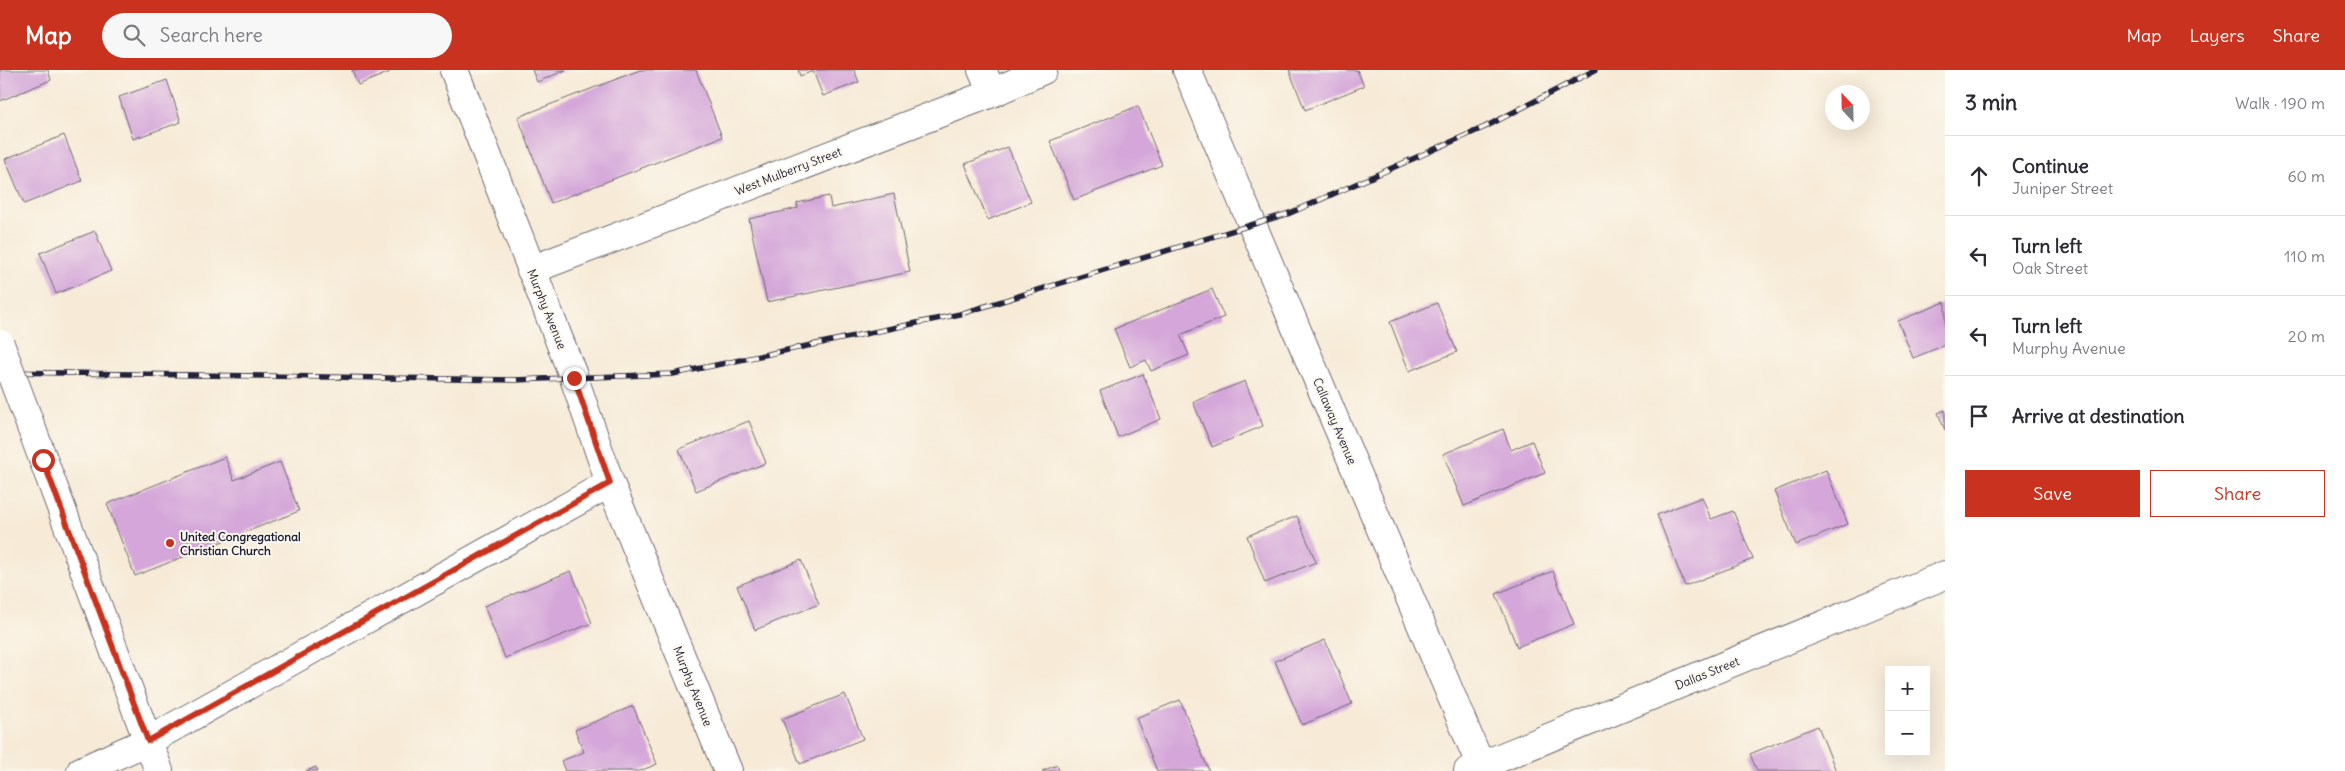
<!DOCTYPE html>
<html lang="en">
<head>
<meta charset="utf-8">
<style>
	body { margin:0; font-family:Delius,sans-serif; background:#f7f7f7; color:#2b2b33 }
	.controls { position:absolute; right:15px; bottom:15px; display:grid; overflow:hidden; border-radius:0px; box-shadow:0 5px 20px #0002 }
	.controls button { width:45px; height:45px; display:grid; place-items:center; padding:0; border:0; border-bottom:1px solid #e1e1e2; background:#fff; color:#2b2b33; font:25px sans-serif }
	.compass { position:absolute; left:1825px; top:15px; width:45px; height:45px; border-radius:50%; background:#fff; box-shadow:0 5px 20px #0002; rotate:338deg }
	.stop { position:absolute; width:15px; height:15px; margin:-11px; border:4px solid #c8321e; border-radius:50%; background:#fff }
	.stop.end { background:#c8321e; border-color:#fff; box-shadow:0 1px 5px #0008 }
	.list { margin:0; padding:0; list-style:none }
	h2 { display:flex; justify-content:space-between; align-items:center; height:65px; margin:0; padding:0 20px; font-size:21px }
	h2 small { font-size:16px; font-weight:400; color:#7c7c81 }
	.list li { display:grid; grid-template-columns:32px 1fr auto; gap:15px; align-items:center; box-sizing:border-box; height:80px; padding:0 20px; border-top:1px solid #e1e1e2 }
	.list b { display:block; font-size:19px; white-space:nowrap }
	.list p { margin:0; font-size:16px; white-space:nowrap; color:#7c7c81 }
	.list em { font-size:16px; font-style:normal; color:#7c7c81 }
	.actions { display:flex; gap:10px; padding:15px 20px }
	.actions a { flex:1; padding:11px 0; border:1px solid #c8321e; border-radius:0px; text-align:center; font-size:18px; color:#c8321e }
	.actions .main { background:#c8321e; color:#fff }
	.icon { flex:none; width:28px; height:28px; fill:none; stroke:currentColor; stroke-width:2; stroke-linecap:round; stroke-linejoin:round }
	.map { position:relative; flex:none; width:1945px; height:701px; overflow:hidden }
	header { display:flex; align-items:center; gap:30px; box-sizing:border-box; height:70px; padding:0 25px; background:#c8321e; color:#fff }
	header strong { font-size:24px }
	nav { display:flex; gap:28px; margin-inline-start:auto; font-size:18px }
	.search { width:350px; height:45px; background:#f7f7f7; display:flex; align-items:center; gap:12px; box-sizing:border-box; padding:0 18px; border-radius:28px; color:#7c7c81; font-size:19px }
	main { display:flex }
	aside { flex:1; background:#fff }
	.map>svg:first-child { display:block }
	.building { fill:#d4a6d9 }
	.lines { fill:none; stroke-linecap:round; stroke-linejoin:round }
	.minor-casing { stroke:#6d6872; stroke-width:30 }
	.tertiary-casing { stroke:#6d6872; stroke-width:30 }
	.minor { stroke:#fff; stroke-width:28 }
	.tertiary { stroke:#fff; stroke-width:28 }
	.rail-casing { stroke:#22223b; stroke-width:5.5 }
	.rail { stroke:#fbf7ec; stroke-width:4; stroke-dasharray:11; stroke-linecap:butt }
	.minor-bridge-casing { stroke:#6d6872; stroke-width:30; stroke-linecap:butt }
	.minor-bridge { stroke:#fff; stroke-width:28 }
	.route { stroke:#c8321e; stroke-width:6 }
	.poi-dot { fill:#c8321e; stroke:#fbf7ec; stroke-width:2 }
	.labels { text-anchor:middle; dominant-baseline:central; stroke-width:4; stroke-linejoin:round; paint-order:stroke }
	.street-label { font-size:12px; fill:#22223b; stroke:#fbf7ec }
	.poi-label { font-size:12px; font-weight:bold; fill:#22223b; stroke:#fbf7ec; text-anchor:start }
</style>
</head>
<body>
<header>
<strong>Map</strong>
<div class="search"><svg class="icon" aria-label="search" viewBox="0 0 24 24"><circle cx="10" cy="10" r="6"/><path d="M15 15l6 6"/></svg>Search here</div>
<nav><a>Map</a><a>Layers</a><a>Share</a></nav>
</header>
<main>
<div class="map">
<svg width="1945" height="701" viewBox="0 0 1945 701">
	<rect width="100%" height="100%" fill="#fbf7ec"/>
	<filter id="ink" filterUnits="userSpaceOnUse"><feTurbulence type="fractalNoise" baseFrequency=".02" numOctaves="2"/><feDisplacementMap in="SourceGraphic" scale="10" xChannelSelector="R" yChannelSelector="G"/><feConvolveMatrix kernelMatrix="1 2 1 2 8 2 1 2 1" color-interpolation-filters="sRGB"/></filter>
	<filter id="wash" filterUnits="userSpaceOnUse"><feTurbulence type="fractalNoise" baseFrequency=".0096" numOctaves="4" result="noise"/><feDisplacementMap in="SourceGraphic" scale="20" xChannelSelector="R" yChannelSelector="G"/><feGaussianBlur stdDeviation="1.12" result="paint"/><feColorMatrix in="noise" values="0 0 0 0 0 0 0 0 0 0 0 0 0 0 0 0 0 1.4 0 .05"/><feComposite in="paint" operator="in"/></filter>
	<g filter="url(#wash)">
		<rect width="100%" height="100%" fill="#f7ebd8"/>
		<g id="blocks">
			<g class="building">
				<path d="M0,0H48L51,10L0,31Z"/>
				<path d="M352,0H389L390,2L358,15Z"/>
				<path d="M532,0H566L537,12Z"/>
				<path d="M640,0H696L722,67L551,133L518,47Z"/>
				<path d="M798,0H854L859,12L823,26L813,1L800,6Z"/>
				<path d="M1289,0H1357L1364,16L1305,40Z"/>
				<path d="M167,10L181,52L133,69L119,27Z"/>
				<path d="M1138,36L1162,95L1074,130L1050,71Z"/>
				<path d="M64,65L82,111L24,134L5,89Z"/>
				<path d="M1008,77L1031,132L988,150L965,94Z"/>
				<path d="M894,124L910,202L767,232L749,149L798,138L797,133L829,126L831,138Z"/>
				<path d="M95,161L111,201L56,224L40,183Z"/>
				<path d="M1212,219L1224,247L1180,265L1189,285L1151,301L1146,290L1130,297L1114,259Z"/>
				<path d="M1945,232V275L1913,288L1898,251Z"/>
				<path d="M1437,233L1457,282L1409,301L1390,252Z"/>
				<path d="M1143,304L1161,349L1118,367L1100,321Z"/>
				<path d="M1245,311L1263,356L1212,377L1193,332Z"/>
				<path d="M1945,340V360L1938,343Z"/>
				<path d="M749,351L766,393L696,421L679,379Z"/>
				<path d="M1503,359L1511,380L1532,371L1545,403L1464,436L1443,384Z"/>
				<path d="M225,387L234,410L280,392L299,441L135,506L107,434Z"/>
				<path d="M1826,400L1848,454L1796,475L1774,421Z"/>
				<path d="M1702,427L1711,449L1733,441L1753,489L1685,516L1657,445Z"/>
				<path d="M1297,446L1316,492L1265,513L1247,466Z"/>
				<path d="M801,490L819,534L755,560L737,516Z"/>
				<path d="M571,501L592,553L505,588L484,536Z"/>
				<path d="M1553,501L1574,554L1517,577L1496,524Z"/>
				<path d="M1325,570L1352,634L1302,655L1275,591Z"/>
				<path d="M845,624L863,669L800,694L782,649Z"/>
				<path d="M1180,630L1209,701H1157L1136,648Z"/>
				<path d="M633,636L657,694L640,701H565L561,691L584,682L575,660Z"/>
				<path d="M1818,656L1836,701H1757L1750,684Z"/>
				<path d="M1057,695L1059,701H1042Z"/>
				<path d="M316,697L318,701H306Z"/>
			</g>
		</g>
	</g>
	<g filter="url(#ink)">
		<use href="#blocks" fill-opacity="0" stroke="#6d6872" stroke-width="1"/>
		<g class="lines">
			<g class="minor-casing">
				<g id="minor">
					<path d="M454,0L574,308L610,413L728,701"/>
					<path d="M982,0L992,23"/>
					<path d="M1187,0L1483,701"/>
					<path d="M531,200L992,23L1043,0"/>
					<path d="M43,389L159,701"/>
					<path d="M81,701L148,671L610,413"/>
				</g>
			</g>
			<g class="tertiary-casing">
				<path id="tertiary" d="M1468,701L1945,505"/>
			</g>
			<use href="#minor" class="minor"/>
			<use href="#tertiary" class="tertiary"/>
			<g class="rail-casing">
				<path id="rail" d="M0,302L514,310L673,304L960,244L1290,143L1485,57L1595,0"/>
			</g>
			<use href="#rail" class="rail"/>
			<g class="minor-bridge-casing">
				<path id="minor-bridge" d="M0,274L43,389"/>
			</g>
			<use href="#minor-bridge" class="minor-bridge"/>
		</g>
	</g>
	<g class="lines" filter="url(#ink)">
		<path class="route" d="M43,390L148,671L610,413L574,308"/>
	</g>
	<circle class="poi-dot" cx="170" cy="473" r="5"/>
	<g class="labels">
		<g class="street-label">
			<text transform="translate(788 101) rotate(-21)">West Mulberry Street</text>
			<text transform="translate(547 239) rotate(68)">Murphy Avenue</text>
			<text transform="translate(1335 351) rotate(67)">Callaway Avenue</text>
			<text transform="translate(1707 603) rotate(-22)">Dallas Street</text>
			<text transform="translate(693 616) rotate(68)">Murphy Avenue</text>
		</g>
		<g class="poi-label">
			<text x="180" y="466">United Congregational<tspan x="180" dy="14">Christian Church</tspan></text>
		</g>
	</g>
</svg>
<div class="controls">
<button>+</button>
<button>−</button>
</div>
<svg class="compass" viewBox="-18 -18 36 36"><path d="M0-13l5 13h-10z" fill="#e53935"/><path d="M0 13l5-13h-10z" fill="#7c7c81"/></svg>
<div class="stop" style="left:43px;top:390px"></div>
<div class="stop end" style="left:574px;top:308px"></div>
</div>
<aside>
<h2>3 min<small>Walk · 190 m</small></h2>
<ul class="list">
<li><svg class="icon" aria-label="ahead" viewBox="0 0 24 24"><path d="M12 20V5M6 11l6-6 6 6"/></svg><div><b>Continue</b><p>Juniper Street</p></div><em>60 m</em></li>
<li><svg class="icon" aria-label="left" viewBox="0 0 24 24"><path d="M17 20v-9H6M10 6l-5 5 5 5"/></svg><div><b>Turn left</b><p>Oak Street</p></div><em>110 m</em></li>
<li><svg class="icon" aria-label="left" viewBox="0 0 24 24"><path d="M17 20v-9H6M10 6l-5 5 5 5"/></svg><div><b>Turn left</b><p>Murphy Avenue</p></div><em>20 m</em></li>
<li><svg class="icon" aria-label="arrive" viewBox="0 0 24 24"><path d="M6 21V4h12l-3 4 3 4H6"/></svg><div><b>Arrive at destination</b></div></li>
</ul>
<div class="actions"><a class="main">Save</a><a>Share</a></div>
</aside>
</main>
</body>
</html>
